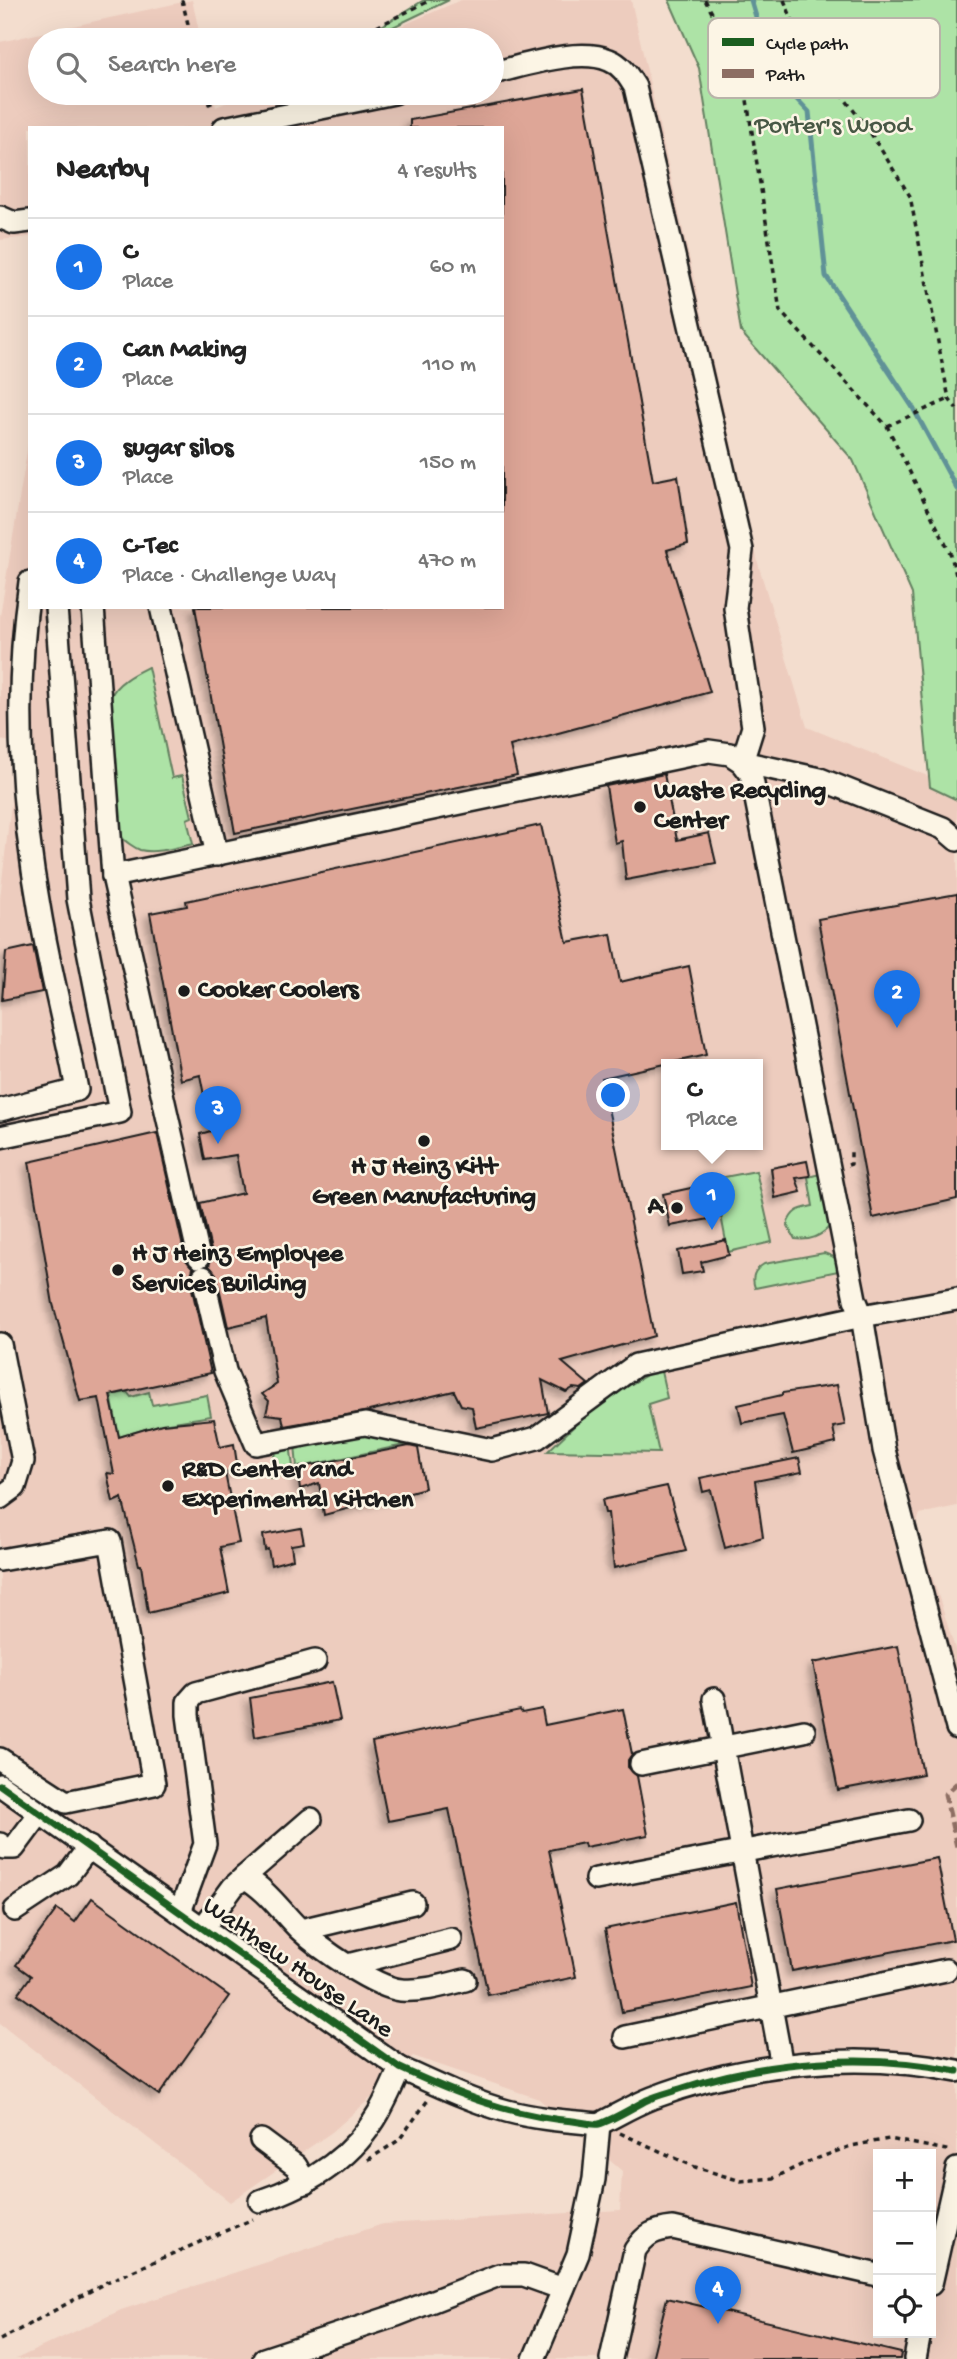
<!DOCTYPE html>
<html lang="en">
<head>
<meta charset="utf-8">
<style>
	body { margin:0; font-family:"Gochi Hand",sans-serif; background:#f6f6f6; color:#222 }
	.controls { position:absolute; right:21px; bottom:21px; display:grid; overflow:hidden; border-radius:0px; box-shadow:0 7px 28px #0002 }
	.controls button { width:63px; height:63px; display:grid; place-items:center; padding:0; border:0; border-bottom:2px solid #e0e0e0; background:#fff; color:#222; font:35px sans-serif }
	.you { position:absolute; left:614px; top:1096px; width:24px; height:24px; margin:-18px; border:5px solid #fff; border-radius:50%; background:#1a73e8; box-shadow:0 0 0 10px #1a73e833 }
	.badge { display:grid; place-items:center; width:46px; height:46px; border-radius:50%; background:#1a73e8; color:#fff; font-size:23px; font-weight:700 }
	.pin { position:absolute; translate:-50% -58px; filter:drop-shadow(0 2px 4px #0008) }
	.pin::after { content:''; position:absolute; top:37px; width:24px; height:21px; background:inherit; clip-path:polygon(0 0,100% 0,50% 100%) }
	.popup { position:absolute; left:661px; top:1059px; width:102px; height:91px; box-sizing:border-box; display:grid; place-content:center; border-radius:0px; background:#fff; filter:drop-shadow(0 2px 5px #0005); font-size:23px; white-space:nowrap; color:#767676 }
	.popup b { font-size:26px; color:#222 }
	.popup::after { content:''; position:absolute; left:50%; top:100%; margin-left:-14px; border:14px solid transparent; border-top-color:#fff }
	.list { margin:0; padding:0; list-style:none }
	h2 { display:flex; justify-content:space-between; align-items:center; height:91px; margin:0; padding:0 28px; font-size:30px }
	h2 small { font-size:23px; font-weight:400; color:#767676 }
	.list li { display:grid; grid-template-columns:46px 1fr auto; gap:21px; align-items:center; box-sizing:border-box; height:98px; padding:0 28px; border-top:2px solid #e0e0e0 }
	.list b { display:block; font-size:26px; white-space:nowrap }
	.list p { margin:0; font-size:23px; white-space:nowrap; color:#767676 }
	.list em { font-size:23px; font-style:normal; color:#767676 }
	.icon { flex:none; width:38px; height:38px; fill:none; stroke:currentColor; stroke-width:2; stroke-linecap:round; stroke-linejoin:round }
	.map { position:relative; flex:none; width:957px; height:2359px; overflow:hidden }
	.search { position:absolute; background:#fff; box-shadow:0 7px 28px #0002; left:28px; top:28px; width:476px; height:77px; display:flex; align-items:center; gap:18px; box-sizing:border-box; padding:0 24px; border-radius:38px; color:#767676; font-size:26px }
	.panel { position:absolute; background:#fff; box-shadow:0 7px 28px #0002; left:28px; top:126px; width:476px; height:483px; border-radius:0px }
	.map>svg:first-child { display:block }
	.built { fill:#edccbe; fill-rule:evenodd }
	.green { fill:#ade3a6; stroke:#648061; stroke-width:2 }
	.lines { fill:none; stroke-linecap:round; stroke-linejoin:round }
	.stream { stroke:#619297; stroke-width:5 }
	.building { fill:#dea697; stroke:#1c1c1c; stroke-width:2; filter:url(#shadow) }
	.minor-casing { stroke:#1c1c1c; stroke-width:26 }
	.path { stroke:#1c1c1c; stroke-width:3.5; stroke-dasharray:5 5; stroke-linecap:butt }
	.minor { stroke:#fcf5e5; stroke-width:21 }
	.quiet { stroke:#8d6e63; stroke-width:5; stroke-dasharray:10 5; stroke-linecap:butt }
	.cycleway-casing { stroke:#fcf5e5; stroke-width:11 }
	.cycleway { stroke:#1b5e20; stroke-width:7 }
	.poi-dot { fill:#1c1c1c; stroke:#fcf5e5; stroke-width:2.5 }
	.labels { text-anchor:middle; dominant-baseline:central; stroke-width:5; stroke-linejoin:round; paint-order:stroke }
	.park-label { font-size:26px; fill:#485845; stroke:#fcf5e5 }
	.poi-label { font-size:26px; font-weight:bold; fill:#1c1c1c; stroke:#fcf5e5; text-anchor:start }
	.street-label { font-size:26px; fill:#1c1c1c; stroke:#fcf5e5 }
	.key { fill:#fcf5e5; stroke:#b9b4a9; stroke-width:2 }
	.key-label { font-size:19px; fill:#1c1c1c }
</style>
</head>
<body>
<div class="map">
<svg width="957" height="2359" viewBox="0 0 957 2359">
	<defs>
		<filter id="shadow"><feDropShadow dx="-5" dy="5" stdDeviation="3.5" flood-color="#0004"/></filter>
	</defs>
	<rect width="100%" height="100%" fill="#f3ddce"/>
	<filter id="ink" filterUnits="userSpaceOnUse"><feTurbulence type="fractalNoise" baseFrequency=".0143" numOctaves="2"/><feDisplacementMap in="SourceGraphic" scale="14" xChannelSelector="R" yChannelSelector="G"/><feConvolveMatrix kernelMatrix="1 2 1 2 8 2 1 2 1" color-interpolation-filters="sRGB"/></filter>
	<g filter="url(#ink)">
		<path class="built" d="M192,0L201,40H40V93H212L216,107L249,93H492V40H369L461,0H631L759,567L807,727L957,788V1506L920,1514L916,1525L957,1655V2359H16L121,2310L383,2224L620,2210L622,2171L539,2099L413,2056L373,2096L332,2132L230,2202L0,2023V898L18,743L0,740V616L30,433V607H502V128H30V237L0,240V42ZM666,1064H758V1144H666ZM878,2154H931V2333H878Z"/>
		<g class="green">
			<path d="M424,0H449L366,40H359Z"/>
			<path d="M669,0H957V800L930,787L912,594L853,460L741,332L699,68Z"/>
			<path d="M148,667L172,778L182,776L192,817L187,819L193,844C177,847 156,854 140,850C135,848 124,841 122,837C113,822 106,715 111,697C115,683 136,673 148,667Z"/>
			<path d="M756,1171L772,1242L728,1252L714,1179Z"/>
			<path d="M824,1173L830,1226C820,1237 810,1241 795,1239L787,1225C792,1210 799,1209 813,1206L808,1177Z"/>
			<path d="M824,1253C835,1257 840,1259 843,1270L755,1288C751,1277 754,1270 764,1264Z"/>
			<path d="M660,1367L667,1398L648,1404L659,1453L548,1451L595,1406Z"/>
			<path d="M127,1392L131,1397L149,1392L152,1405L207,1395L211,1416L162,1424L119,1437L111,1395Z"/>
			<path d="M364,1432L413,1443L297,1468L295,1444Z"/>
			<path d="M290,1444L294,1474L270,1478C268,1464 272,1458 280,1446Z"/>
		</g>
		<g class="lines">
			<path class="stream" d="M751,0L773,74L809,112L826,276L912,406L957,489"/>
		</g>
		<g class="building">
			<path d="M583,89L653,481L678,476L688,544L667,550L710,692L510,746L517,775L235,833L195,607H502V128H410V120Z"/>
			<path d="M664,774L677,840L709,833L716,863L626,880L622,841L615,843L606,786Z"/>
			<path d="M541,825L567,942L611,934L620,982L689,966L706,1055L602,1078L654,1336L562,1362L588,1384L581,1389L573,1388L566,1392L542,1380L548,1413L476,1428L472,1407L461,1405L454,1391L369,1411L284,1426L282,1416L266,1414L269,1401L262,1394L277,1384L266,1318L228,1327L216,1274L209,1266L212,1254L200,1203L243,1193L236,1155L205,1160L200,1134L211,1131L200,1075L181,1080L150,913L187,906L186,901Z"/>
			<path d="M957,894V1199L873,1218L818,919Z"/>
			<path d="M33,946L42,992L2,1000L6,952Z"/>
			<path d="M157,1133L186,1260L193,1268L190,1280L211,1373L110,1395L119,1437L162,1424L214,1419L220,1447L234,1444L238,1470L225,1473L239,1543L220,1547L229,1593L148,1613L141,1565H139L122,1498L113,1502L107,1473L114,1474L99,1398L80,1401L53,1304L29,1162Z"/>
			<path d="M807,1161L810,1176L796,1178L801,1192L775,1198L771,1168Z"/>
			<path d="M714,1183L721,1217L670,1226L663,1194Z"/>
			<path d="M726,1240L729,1255L701,1262L703,1271L682,1274L678,1251Z"/>
			<path d="M837,1385L845,1425L833,1427L836,1443L793,1453L783,1415L742,1423L738,1405L782,1395V1393Z"/>
			<path d="M409,1446L418,1448L425,1488L324,1515L319,1483L300,1489L297,1468Z"/>
			<path d="M799,1458L802,1472L755,1481L763,1537L725,1548L711,1490L703,1492L700,1478Z"/>
			<path d="M667,1486L686,1551L614,1568L608,1513H605L602,1500Z"/>
			<path d="M301,1528L304,1543L291,1545L293,1559L271,1565L268,1549L265,1550L263,1535Z"/>
			<path d="M898,1646L923,1774L838,1790L813,1663Z"/>
			<path d="M332,1682L340,1720L255,1737L250,1698Z"/>
			<path d="M542,1709L545,1725L623,1709L632,1754L628,1760V1767L637,1776L648,1835L585,1847L584,1843L549,1850L576,1977L488,1995L449,1809L388,1821L372,1742L520,1710L522,1713Z"/>
			<path d="M937,1858L953,1940L792,1971L777,1889Z"/>
			<path d="M92,1898L229,1996L159,2095L18,1994L31,1976L16,1965L57,1909L75,1922Z"/>
			<path d="M736,1902L751,1987L622,2012L605,1929Z"/>
			<path d="M667,2298L901,2353L900,2359H652Z"/>
		</g>
		<g class="lines">
			<g class="minor-casing">
				<g id="minor">
					<path d="M492,73C524,66 578,47 609,60C622,65 628,76 635,87L742,550L735,608L753,727L742,762"/>
					<path d="M224,128L394,93"/>
					<path d="M0,217L14,223L30,221"/>
					<path d="M93,607L113,876L199,1257"/>
					<path d="M161,607L217,855"/>
					<path d="M742,762L751,774L855,1299L862,1316L884,1450L957,1728"/>
					<path d="M113,876L709,751L730,754L742,762L820,779L943,828L957,840"/>
					<path d="M0,1110L77,1090C66,1030 50,972 40,912C20,804 14,691 30,582"/>
					<path d="M0,1137L120,1112L78,899L56,607"/>
					<path d="M203,1277L225,1371L256,1444L365,1424L492,1450L537,1438L636,1365L862,1316L957,1299"/>
					<path d="M0,1344L23,1461L15,1487L0,1498"/>
					<path d="M0,1560L110,1541L154,1784L66,1802L0,1759"/>
					<path d="M714,1699L782,2066"/>
					<path d="M641,1764L804,1731"/>
					<path d="M0,1785L400,2068C435,2084 470,2101 507,2111C537,2119 568,2121 599,2124"/>
					<path d="M0,1844L5,1848H14L40,1813"/>
					<path d="M244,1877L311,1819"/>
					<path d="M596,1879L909,1820"/>
					<path d="M15,1910L68,1875L89,1847"/>
					<path d="M180,1912L205,1844L188,1715V1702L196,1693L315,1661"/>
					<path d="M203,1928L233,1887L244,1877C266,1889 281,1911 299,1929C319,1948 374,1987 401,1990C422,1992 445,1985 465,1980"/>
					<path d="M301,1930L413,1903"/>
					<path d="M348,1965L451,1939"/>
					<path d="M625,2037L946,1970"/>
					<path d="M599,2124C617,2115 634,2105 652,2098C745,2062 859,2051 957,2071"/>
					<path d="M261,2140L296,2166L306,2183"/>
					<path d="M260,2201C309,2185 353,2158 379,2112C387,2098 394,2082 400,2068"/>
					<path d="M931,2284L957,2169"/>
					<path d="M264,2359L397,2315L499,2275H524L563,2289"/>
					<path d="M534,2359L578,2254L594,2179L599,2124"/>
					<path d="M611,2359L635,2250C646,2234 654,2230 673,2228L878,2275"/>
					<path d="M915,2359L920,2333"/>
				</g>
			</g>
			<g class="path">
				<path d="M182,0L192,40"/>
				<path d="M705,0L742,68L780,311L887,426L951,555L957,579"/>
				<path d="M784,0L801,41L870,132L910,196L949,399L957,409"/>
				<path d="M350,40L431,0"/>
				<path d="M206,93L209,104L234,93"/>
				<path d="M887,426L949,399"/>
				<path d="M848,1165L851,1164V1151"/>
				<path d="M620,2133L695,2167L741,2181L774,2178L805,2163L851,2146L889,2139L952,2151"/>
				<path d="M368,2160L399,2140L428,2100"/>
				<path d="M0,2340L107,2282L253,2219"/>
			</g>
			<use href="#minor" class="minor"/>
			<path class="quiet" d="M957,1783L945,1794L957,1847"/>
			<g class="cycleway-casing">
				<path id="cycleway" d="M0,1785L400,2068C456,2094 512,2116 573,2121C581,2122 592,2125 599,2124C611,2121 635,2106 647,2100C658,2095 671,2092 683,2088C768,2060 869,2053 957,2071"/>
			</g>
			<use href="#cycleway" class="cycleway"/>
		</g>
	</g>
	<g class="poi-dot">
		<circle cx="640" cy="807" r="7"/>
		<circle cx="184" cy="991" r="7"/>
		<circle cx="424" cy="1141" r="7"/>
		<circle cx="677" cy="1208" r="7"/>
		<circle cx="118" cy="1270" r="7"/>
		<circle cx="168" cy="1486" r="7"/>
	</g>
	<g class="labels">
		<g class="park-label">
			<text x="833" y="127">Porter's Wood</text>
		</g>
		<g class="poi-label">
			<text x="654" y="792">Waste Recycling<tspan x="654" dy="30">Center</tspan></text>
			<text x="198" y="991">Cooker Coolers</text>
			<text x="424" y="1168" text-anchor="middle">H J Heinz Kitt<tspan x="424" dy="30">Green Manufacturing</tspan></text>
			<text x="663" y="1208" text-anchor="end">A</text>
			<text x="132" y="1255">H J Heinz Employee<tspan x="132" dy="30">Services Building</tspan></text>
			<text x="182" y="1471">R&amp;D Center and<tspan x="182" dy="30">Experimental Kitchen</tspan></text>
		</g>
		<g class="street-label">
			<text transform="translate(297 1969) rotate(35)">Walthew House Lane</text>
		</g>
	</g>
	<rect x="708" y="18" width="232" height="80" rx="10" class="key"/>
	<rect x="722" y="38" width="32" height="8" fill="#1b5e20"/>
	<rect x="722" y="69" width="32" height="9" fill="#8d6e63"/>
	<g class="key-label">
		<text x="766" y="49">Cycle path</text>
		<text x="766" y="80">Path</text>
	</g>
</svg>
<div class="controls">
<button>+</button>
<button>−</button>
<button><svg class="icon" aria-label="locate" viewBox="0 0 24 24"><circle cx="12" cy="12" r="6"/><path d="M12 2v4M12 18v4M2 12h4M18 12h4"/></svg></button>
</div>
<div class="you"></div>
<div class="pin badge" style="left:712px;top:1230px">1</div>
<div class="popup"><b>C</b>Place</div>
<div class="pin badge" style="left:897px;top:1028px">2</div>
<div class="pin badge" style="left:218px;top:1144px">3</div>
<div class="pin badge" style="left:718px;top:2324px">4</div>
<div class="search"><svg class="icon" aria-label="search" viewBox="0 0 24 24"><circle cx="10" cy="10" r="6"/><path d="M15 15l6 6"/></svg>Search here</div>
<section class="panel">
<h2>Nearby<small>4 results</small></h2>
<ul class="list">
<li><span class="badge">1</span><div><b>C</b><p>Place</p></div><em>60 m</em></li>
<li><span class="badge">2</span><div><b>Can Making</b><p>Place</p></div><em>110 m</em></li>
<li><span class="badge">3</span><div><b>sugar silos</b><p>Place</p></div><em>150 m</em></li>
<li><span class="badge">4</span><div><b>C-Tec</b><p>Place · Challenge Way</p></div><em>470 m</em></li>
</ul>
</section>
</div>
</body>
</html>
